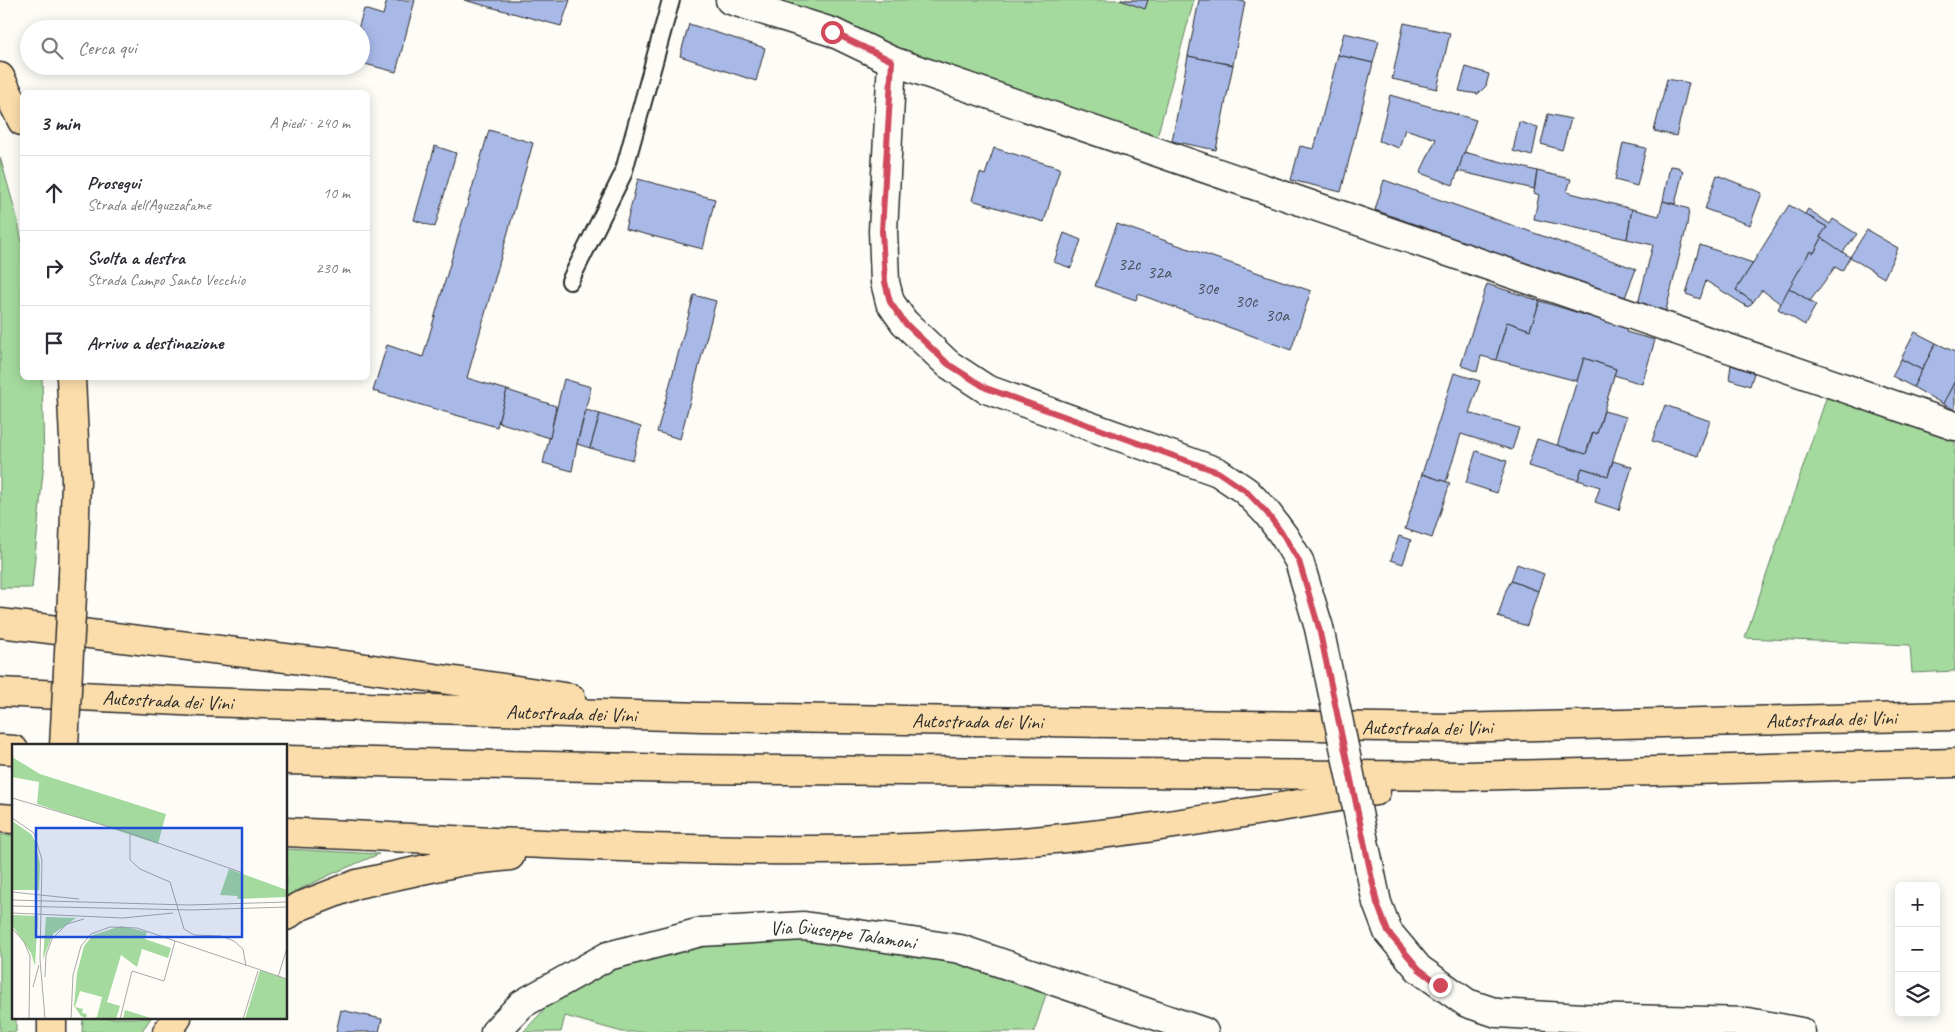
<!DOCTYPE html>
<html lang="it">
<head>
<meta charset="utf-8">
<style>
	body { margin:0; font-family:Caveat,sans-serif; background:#f2f2f3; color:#2b2b33 }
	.controls { position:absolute; right:15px; bottom:15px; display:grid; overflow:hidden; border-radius:8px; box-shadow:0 2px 12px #0003 }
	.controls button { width:45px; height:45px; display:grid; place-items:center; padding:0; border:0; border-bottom:1px solid #e1e1e2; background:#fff; color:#2b2b33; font:25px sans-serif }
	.stop { position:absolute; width:15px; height:15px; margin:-11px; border:4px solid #d1495b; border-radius:50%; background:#fff }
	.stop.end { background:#d1495b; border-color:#fff; box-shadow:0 1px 5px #0008 }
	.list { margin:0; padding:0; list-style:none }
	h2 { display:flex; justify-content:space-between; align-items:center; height:65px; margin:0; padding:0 20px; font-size:21px }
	h2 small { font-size:16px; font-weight:400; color:#7c7c81 }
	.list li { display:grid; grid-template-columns:32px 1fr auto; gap:15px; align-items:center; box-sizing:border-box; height:75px; padding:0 20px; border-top:1px solid #e1e1e2 }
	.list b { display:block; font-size:19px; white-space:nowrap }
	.list p { margin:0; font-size:16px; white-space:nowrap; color:#7c7c81 }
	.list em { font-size:16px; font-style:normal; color:#7c7c81 }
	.icon { flex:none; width:28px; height:28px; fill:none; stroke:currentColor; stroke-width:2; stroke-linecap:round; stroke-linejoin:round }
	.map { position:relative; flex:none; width:1955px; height:1032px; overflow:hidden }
	.search { position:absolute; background:#fff; box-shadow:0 2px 12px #0003; left:20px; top:20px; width:350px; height:55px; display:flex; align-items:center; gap:12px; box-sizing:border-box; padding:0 18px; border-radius:28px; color:#7c7c81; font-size:19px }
	.panel { position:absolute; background:#fff; box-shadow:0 2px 12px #0003; left:20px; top:90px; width:350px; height:290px; border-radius:8px }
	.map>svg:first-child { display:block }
	.green { fill:#a4da9e; stroke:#688264 }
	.building { fill:#a8b9e8; stroke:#2b2b2b }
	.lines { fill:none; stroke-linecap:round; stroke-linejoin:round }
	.lane-casing { stroke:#2b2b2b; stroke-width:20 }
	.street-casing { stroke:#2b2b2b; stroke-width:31 }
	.highway-casing { stroke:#2b2b2b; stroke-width:31 }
	.lane { stroke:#fdfcf7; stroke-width:16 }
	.street { stroke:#fdfcf7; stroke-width:28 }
	.highway { stroke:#fbddab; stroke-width:28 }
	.street-bridge-casing { stroke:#2b2b2b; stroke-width:31; stroke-linecap:butt }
	.highway-bridge-casing { stroke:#2b2b2b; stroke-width:31; stroke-linecap:butt }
	.street-bridge { stroke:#fdfcf7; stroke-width:28 }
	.highway-bridge { stroke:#fbddab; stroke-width:28 }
	.route { stroke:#d1495b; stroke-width:6 }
	.labels { text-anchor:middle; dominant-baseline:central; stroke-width:4.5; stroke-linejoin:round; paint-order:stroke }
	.number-label { font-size:18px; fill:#4a4e5a }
	.street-label { font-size:20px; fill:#2b2b2b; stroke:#fdfcf7 }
	.inset-road { fill:none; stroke:#a9a8a5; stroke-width:1 }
	.view { fill:#1d4ed8; fill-opacity:0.15; stroke:#1d4ed8; stroke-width:2.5 }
	.inset-edge { fill:none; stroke:#2b2b2b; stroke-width:2.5 }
</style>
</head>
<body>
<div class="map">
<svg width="1955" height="1032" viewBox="0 0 1955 1032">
	<rect width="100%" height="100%" fill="#fdfcf7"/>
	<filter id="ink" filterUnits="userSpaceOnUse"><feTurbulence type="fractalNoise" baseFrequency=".02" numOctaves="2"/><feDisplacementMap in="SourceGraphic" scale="10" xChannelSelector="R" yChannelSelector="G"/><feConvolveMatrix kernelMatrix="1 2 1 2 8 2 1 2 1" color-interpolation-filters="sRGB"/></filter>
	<g filter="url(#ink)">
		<g class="green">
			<path d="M733,0H1194L1154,148Z"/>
			<path d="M0,157L18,221L22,243V378H42L44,461L32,588H0Z"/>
			<path d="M1830,387L1955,430V671L1912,673L1910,645L1745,638Z"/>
			<path d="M0,835H14V1018H16V1032H0Z"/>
			<path d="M286,849L379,854L334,873L286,896Z"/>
			<path d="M803,927L1051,979L1034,1032H622L565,1016L561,1032H523L544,1010L519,1003L603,962Z"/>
			<path d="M83,1018H151L141,1032H82Z"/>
		</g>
		<g class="building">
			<path d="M387,0H415L396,72L361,63V29H358L364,9L383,15Z"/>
			<path d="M464,0H570L561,26Z"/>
			<path d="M1120,0H1148L1145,9Z"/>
			<path d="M1199,0H1235L1245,2L1233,65L1188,56Z"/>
			<path d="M1404,23L1450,33L1437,89L1392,79Z"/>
			<path d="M689,24L765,48L756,81L680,56Z"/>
			<path d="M1344,33L1379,41L1373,63L1338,55Z"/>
			<path d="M1338,55L1373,63L1341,192L1291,180L1300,146L1314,149Z"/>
			<path d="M1188,56L1233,65L1216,150L1172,141Z"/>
			<path d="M1466,67L1489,74L1486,86L1478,94L1459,91Z"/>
			<path d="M1667,79L1689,83L1676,136L1654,131Z"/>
			<path d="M1390,95L1476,120L1453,185L1420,173L1436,139L1405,129L1399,148L1379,141Z"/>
			<path d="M1548,114L1571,119L1562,150L1541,144Z"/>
			<path d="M1519,122L1538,127L1532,156L1513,151Z"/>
			<path d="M489,130L533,143L467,378L507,390L497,427L373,391L387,345L423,357Z"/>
			<path d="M1623,143L1646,148L1637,186L1615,180Z"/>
			<path d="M435,146L456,153L435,227L414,220Z"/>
			<path d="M994,148L1060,168L1044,222L972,200L980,173L985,175Z"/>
			<path d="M1464,152L1537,171L1534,189L1458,171Z"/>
			<path d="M1670,166L1678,167L1683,171L1675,204L1663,201Z"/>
			<path d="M1537,171L1571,179L1567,192L1632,209L1627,239L1534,219L1539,195L1534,193Z"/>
			<path d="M1717,175L1762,193L1750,225L1705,209Z"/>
			<path d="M638,179L715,199L703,249L625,229Z"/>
			<path d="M1384,180L1636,269L1624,300L1375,210Z"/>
			<path d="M1663,201L1689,209L1687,225L1665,314L1638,304L1653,245L1627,239L1632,209L1659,216Z"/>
			<path d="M1789,205L1827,227L1820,237L1822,238L1814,253L1810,251L1781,304L1762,290L1753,302L1736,290Z"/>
			<path d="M1808,209L1830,224L1833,219L1857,234L1842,253L1820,237L1827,227L1805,214Z"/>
			<path d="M1117,224L1311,291L1291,350L1138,294L1136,300L1095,286Z"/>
			<path d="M1867,230L1898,248L1884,278L1850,257Z"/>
			<path d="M1064,233L1081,240L1071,268L1054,262Z"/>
			<path d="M1822,238L1850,257L1842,271L1835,267L1810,301L1789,288L1810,251L1814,253Z"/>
			<path d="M1700,245L1753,263L1736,290L1753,302L1748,307L1706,281L1700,299L1686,294Z"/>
			<path d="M1487,284L1540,301L1530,330L1507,322L1496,360L1481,356L1477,372L1461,365Z"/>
			<path d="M1789,288L1816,305L1805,325L1778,309Z"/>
			<path d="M694,295L716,301L680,439L657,432Z"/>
			<path d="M1540,301L1627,328L1626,332L1655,340L1642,384L1614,375L1616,369L1584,358L1577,381L1496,360L1507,322L1530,330Z"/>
			<path d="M1915,332L1936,343L1922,370L1901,359Z"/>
			<path d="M1936,343L1955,352V381L1943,404L1913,387Z"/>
			<path d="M1584,358L1616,369L1597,434L1593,432L1586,454L1557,446Z"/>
			<path d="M1901,359L1922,370L1913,387L1892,376Z"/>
			<path d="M1731,365L1754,373L1750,386L1729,379Z"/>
			<path d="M1454,373L1480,381L1469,413L1519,428L1512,450L1461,434L1446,482L1422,474Z"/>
			<path d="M564,379L591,387L577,444L572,471L543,463Z"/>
			<path d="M1955,381V410L1943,404Z"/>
			<path d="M507,390L556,406L550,438L498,422Z"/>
			<path d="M1665,405L1710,421L1698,456L1652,441Z"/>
			<path d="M586,410L600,414L590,448L577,444Z"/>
			<path d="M1604,411L1626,417L1608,476L1582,468L1578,480L1528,466L1537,439L1586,454L1593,432L1597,434Z"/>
			<path d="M600,414L641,427L633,460L590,448Z"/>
			<path d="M1476,451L1507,461L1497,493L1466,483Z"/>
			<path d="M1613,461L1632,467L1619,510L1595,502L1600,487L1578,480L1582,468L1608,476Z"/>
			<path d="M1422,474L1450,483L1432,538L1405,529Z"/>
			<path d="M1399,536L1411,540L1403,564L1391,560Z"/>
			<path d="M1517,564L1544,574L1538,591L1511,581Z"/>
			<path d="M1511,581L1538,591L1527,626L1498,617L1506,590Z"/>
			<path d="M341,1010L382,1019L379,1032H336Z"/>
		</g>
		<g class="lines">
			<g class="lane-casing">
				<path id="lane" d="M570,281L623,174L671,0"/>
			</g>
			<g class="street-casing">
				<g id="street">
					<path d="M730,0L832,32L892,61L1955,426"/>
					<path d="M892,61L883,231L885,282L890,302L904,322L948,364L986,389L1218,472L1246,491L1267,513L1284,536L1299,561L1319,628"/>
					<path d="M1369,865L1377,903L1388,932L1419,969L1467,1003L1497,1013L1583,1018L1748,1022L1801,1032"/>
					<path id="s1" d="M495,1032L522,1004L608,956L701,932L804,926L960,949L1204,1032"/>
				</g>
			</g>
			<g class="highway-casing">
				<g id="highway">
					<path d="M0,77L22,121"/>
					<path d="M71,378L76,481L73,577"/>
					<path d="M0,623L359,667L571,698"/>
					<path id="s2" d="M0,692L201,702L702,717L1451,728L1955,716"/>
					<path d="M0,749L14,750"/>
					<path d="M286,760L684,769L1469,776L1955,763"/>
					<path d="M0,818L14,819"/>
					<path d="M286,832C526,843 766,860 1006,843C1130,835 1253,811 1376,791"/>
					<path d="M286,916L298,907L357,884L463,861L510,856"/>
					<path d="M52,1032V1018"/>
					<path d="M167,1032L177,1018"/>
				</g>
			</g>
			<use href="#lane" class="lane"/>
			<use href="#street" class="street"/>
			<use href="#highway" class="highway"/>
			<g class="street-bridge-casing">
				<path id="street-bridge" d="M1319,628L1369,865"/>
			</g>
			<g class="highway-bridge-casing">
				<path id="highway-bridge" d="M64,746L73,577"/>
			</g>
			<use href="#street-bridge" class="street-bridge"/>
			<use href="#highway-bridge" class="highway-bridge"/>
		</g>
	</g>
	<g class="lines" filter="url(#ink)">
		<path class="route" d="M832,32L892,61L882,231L885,282L890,302L904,322L948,364L986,388L1218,472L1246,491L1267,513L1284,536L1299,561L1319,628L1377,903L1388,932L1419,969L1440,985"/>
	</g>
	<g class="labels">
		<g class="number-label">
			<text x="1129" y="264">32c</text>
			<text x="1159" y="272">32a</text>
			<text x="1207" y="288">30e</text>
			<text x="1246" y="301">30c</text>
			<text x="1277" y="315">30a</text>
		</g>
		<g class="street-label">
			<text stroke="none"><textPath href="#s2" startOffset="168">Autostrada dei Vini</textPath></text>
			<text stroke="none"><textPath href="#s2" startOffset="572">Autostrada dei Vini</textPath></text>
			<text stroke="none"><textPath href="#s2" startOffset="1832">Autostrada dei Vini</textPath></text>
			<text stroke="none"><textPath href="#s2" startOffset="978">Autostrada dei Vini</textPath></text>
			<text stroke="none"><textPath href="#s2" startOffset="1428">Autostrada dei Vini</textPath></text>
			<text stroke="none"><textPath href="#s1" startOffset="376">Via Giuseppe Talamoni</textPath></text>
		</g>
	</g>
	<g transform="translate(12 744)">
		<rect width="275" height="275" fill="#fdfcf7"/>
		<path d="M0,13L28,30L154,70L146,100L25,60L27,38L0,33ZM0,77L19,90L23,97L28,120L27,146H0ZM217,125L275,146V153L226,155L225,152L208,151ZM0,171L26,172L23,222L19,209L0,181ZM34,173L64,174L41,190L31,215ZM109,182L135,188L133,195L159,204L156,214L130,205L125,223L109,211L95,258L108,262L104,275H79L85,273L90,253L68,247L63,263L71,265L70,269L75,270L74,274L69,272L62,262L65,229L72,202L81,191ZM248,226L275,235V275H233ZM113,266L142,275H111Z" fill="#a4da9e"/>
		<path class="inset-road" d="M0,54L112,87L231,129M0,74L22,89L30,116L28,215L33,275M118,90V116L128,125L158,138L172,185L182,191L209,192L222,197L231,205L234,222M0,148L67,155M0,156L177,161L275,158M0,162L179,166L275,163M0,169L111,174L161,169M0,184L12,198L18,212L17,275M33,233L34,211L40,195L55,180L72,175M266,233L275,204M21,243L27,221M59,275L61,231L69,202L79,190L98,183L125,184L275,235M108,275L120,227L152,237L163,197M231,275L246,227"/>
		<path class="view" d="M24,84H230V193H24Z"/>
		<rect width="275" height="275" class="inset-edge"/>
	</g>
</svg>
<div class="controls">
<button>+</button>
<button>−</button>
<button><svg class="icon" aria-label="layers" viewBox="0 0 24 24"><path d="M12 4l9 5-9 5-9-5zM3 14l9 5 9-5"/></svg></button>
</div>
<div class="stop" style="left:832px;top:32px"></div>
<div class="stop end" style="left:1440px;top:985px"></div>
<div class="search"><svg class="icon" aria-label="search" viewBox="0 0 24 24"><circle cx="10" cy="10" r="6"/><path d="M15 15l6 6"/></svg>Cerca qui</div>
<section class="panel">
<h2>3 min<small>A piedi · 240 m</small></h2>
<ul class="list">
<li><svg class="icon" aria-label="ahead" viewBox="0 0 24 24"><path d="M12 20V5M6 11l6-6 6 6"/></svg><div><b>Prosegui</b><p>Strada dell'Aguzzafame</p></div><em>10 m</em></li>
<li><svg class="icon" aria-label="right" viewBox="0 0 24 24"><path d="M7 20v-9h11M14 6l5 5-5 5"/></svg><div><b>Svolta a destra</b><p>Strada Campo Santo Vecchio</p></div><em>230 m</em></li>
<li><svg class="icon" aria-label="arrive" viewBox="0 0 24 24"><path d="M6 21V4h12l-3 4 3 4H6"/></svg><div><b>Arrivo a destinazione</b></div></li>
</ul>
</section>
</div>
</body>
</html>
